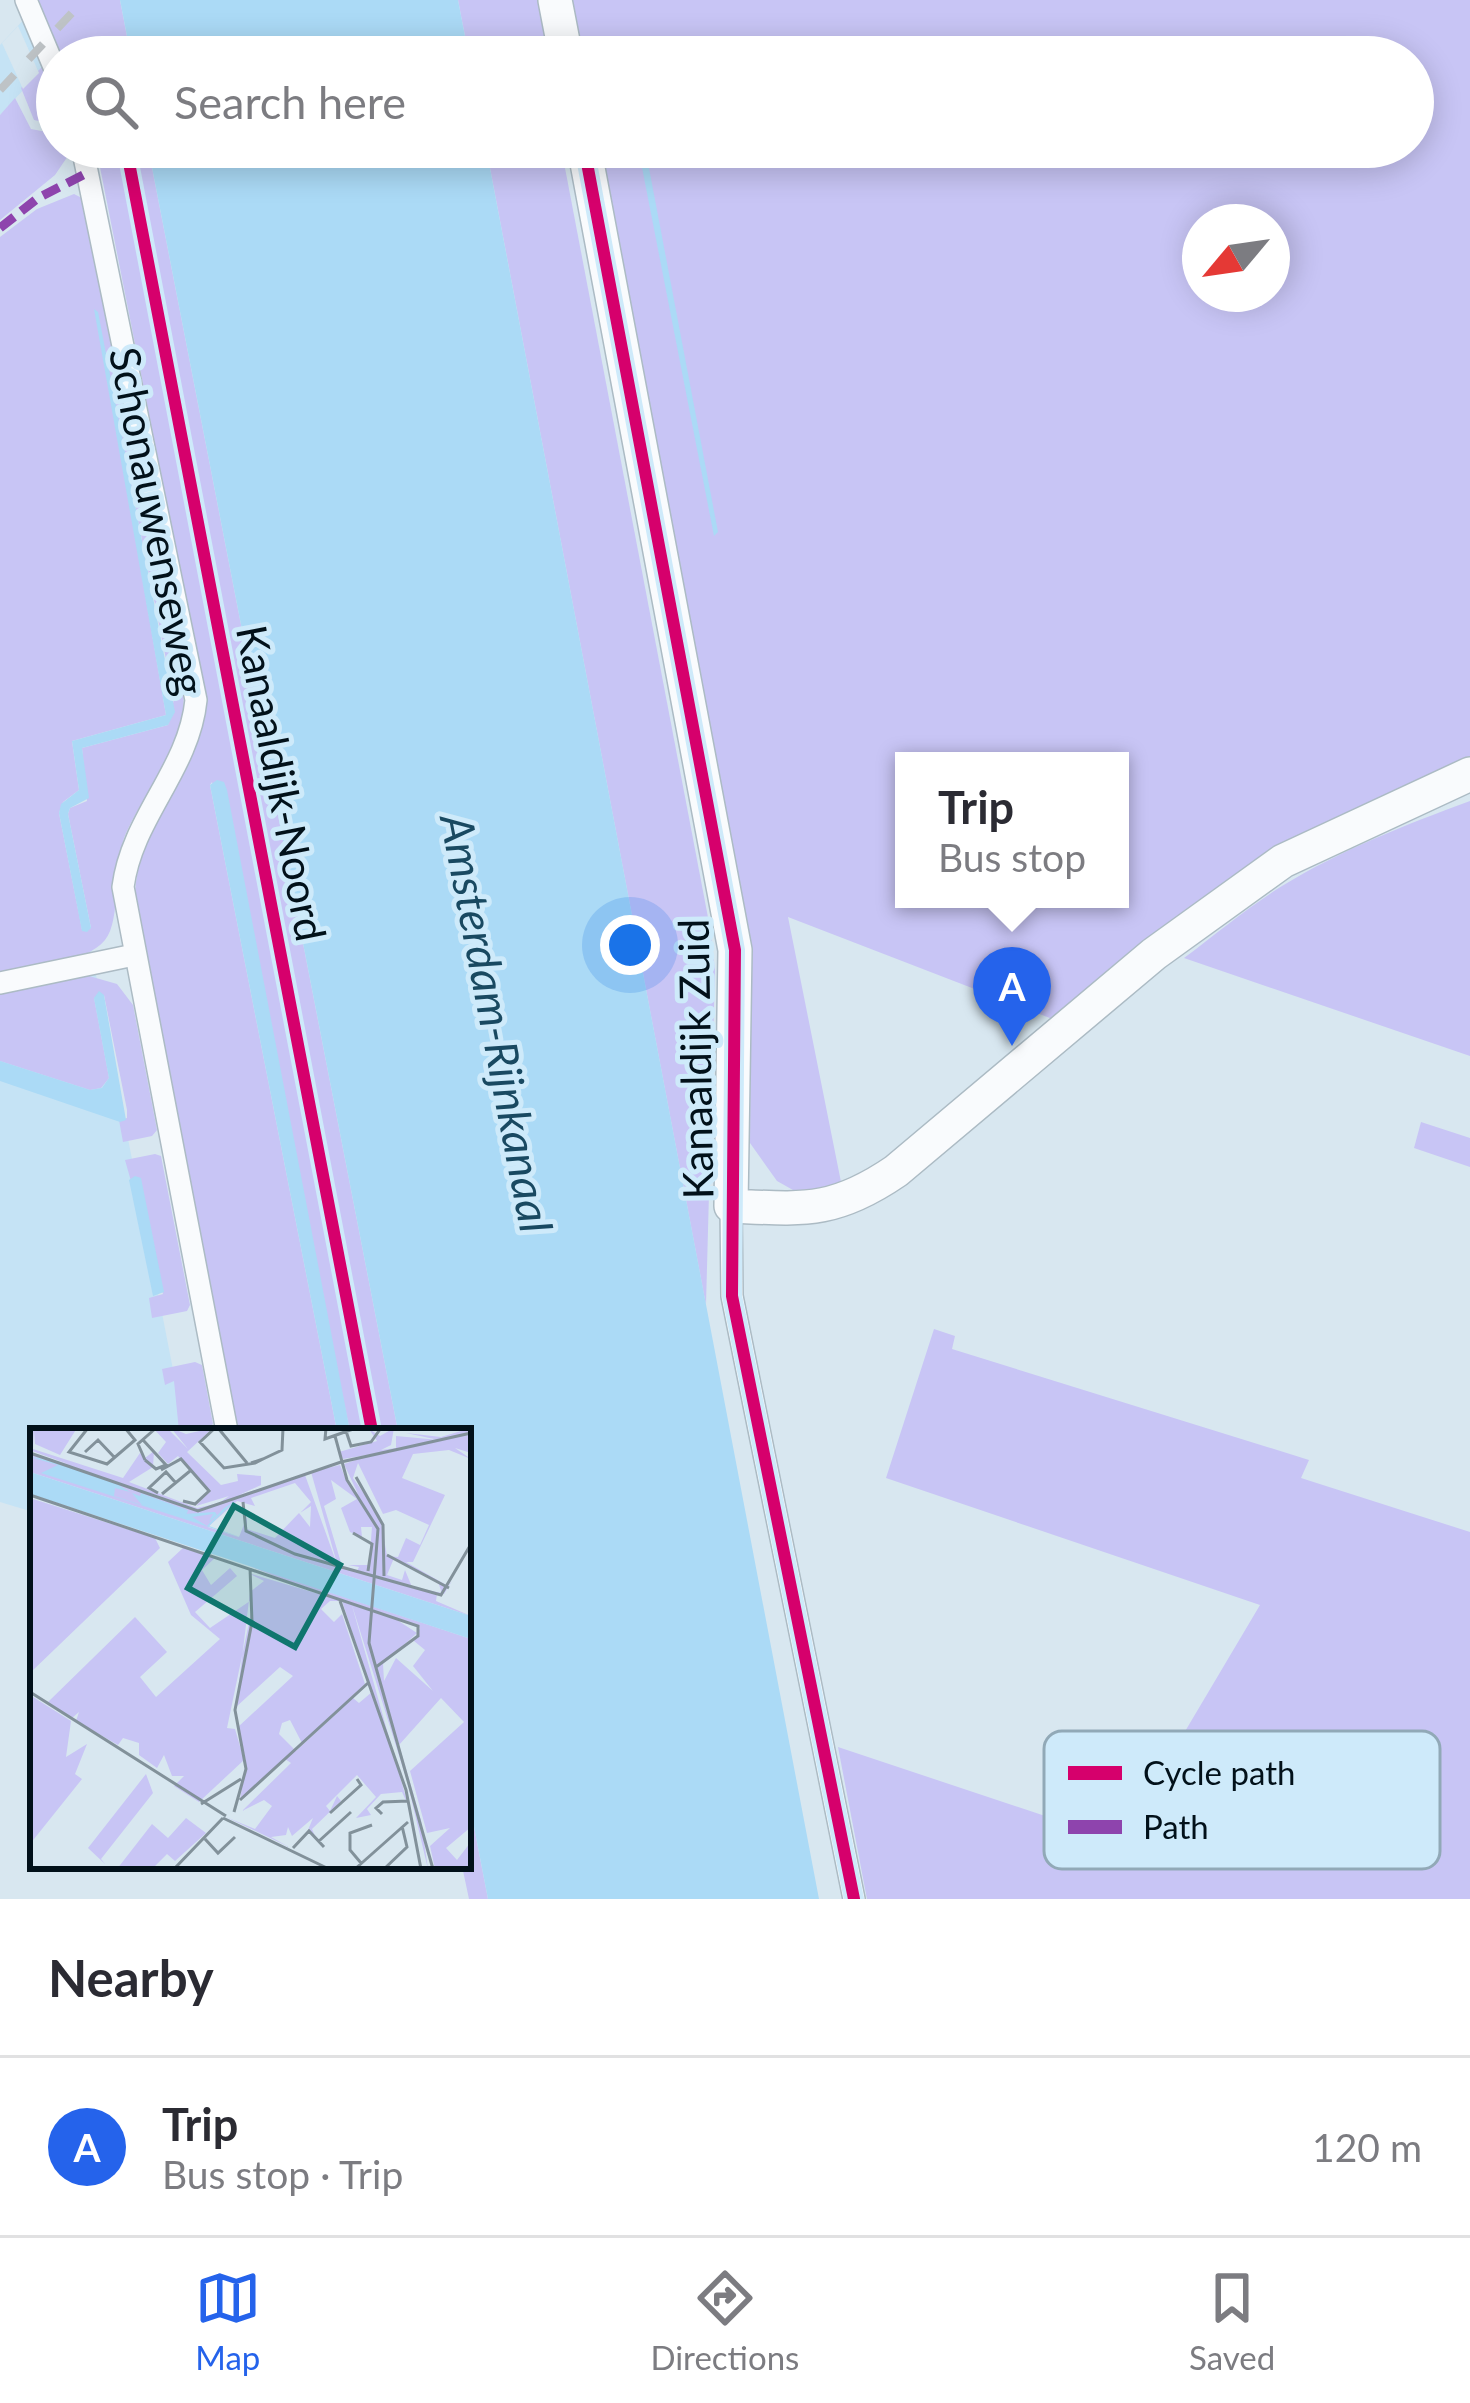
<!DOCTYPE html>
<html lang="en">
<head>
<meta charset="utf-8">
<style>
	body { margin:0; font-family:Lato,sans-serif; background:#f7f7f7; color:#2b2b33 }
	.compass { position:absolute; left:1182px; top:204px; width:108px; height:108px; border-radius:50%; background:#fff; box-shadow:0 6px 30px #0003; rotate:241deg }
	.you { position:absolute; left:630px; top:945px; width:42px; height:42px; margin:-30px; border:9px solid #fff; border-radius:50%; background:#1a73e8; box-shadow:0 0 0 18px #1a73e833 }
	.badge { display:grid; place-items:center; width:78px; height:78px; border-radius:50%; background:#2563eb; color:#fff; font-size:39px; font-weight:700 }
	.pin { position:absolute; translate:-50% -99px; filter:drop-shadow(0 3px 6px #0008) }
	.pin::after { content:''; position:absolute; top:63px; width:42px; height:36px; background:inherit; clip-path:polygon(0 0,100% 0,50% 100%) }
	.popup { position:absolute; left:895px; top:752px; width:234px; height:156px; box-sizing:border-box; display:grid; place-content:center; border-radius:0px; background:#fff; filter:drop-shadow(0 3px 9px #0005); font-size:39px; white-space:nowrap; color:#7c7c81 }
	.popup b { font-size:45px; color:#2b2b33 }
	.popup::after { content:''; position:absolute; left:50%; top:100%; margin-left:-24px; border:24px solid transparent; border-top-color:#fff }
	.list { margin:0; padding:0; list-style:none }
	h2 { display:flex; justify-content:space-between; align-items:center; height:156px; margin:0; padding:0 48px; font-size:51px }
	h2 small { font-size:39px; font-weight:400; color:#7c7c81 }
	.list li { display:grid; grid-template-columns:78px 1fr auto; gap:36px; align-items:center; box-sizing:border-box; height:180px; padding:0 48px; border-top:3px solid #e1e1e2 }
	.list b { display:block; font-size:45px; white-space:nowrap }
	.list p { margin:0; font-size:39px; white-space:nowrap; color:#7c7c81 }
	.list em { font-size:39px; font-style:normal; color:#7c7c81 }
	.icon { flex:none; width:66px; height:66px; fill:none; stroke:currentColor; stroke-width:2; stroke-linecap:round; stroke-linejoin:round }
	.map { position:relative; flex:none; width:1470px; height:1899px; overflow:hidden }
	.search { position:absolute; background:#fff; box-shadow:0 6px 30px #0003; left:36px; right:36px; top:36px; height:132px; display:flex; align-items:center; gap:30px; box-sizing:border-box; padding:0 42px; border-radius:66px; color:#7c7c81; font-size:45px }
	.sheet { height:336px; background:#fff }
	nav { display:flex; justify-content:space-around; align-items:center; box-sizing:border-box; height:168px; border-top:3px solid #e1e1e2; background:#fff; font-size:33px; color:#7c7c81 }
	nav a { display:grid; justify-items:center; gap:6px }
	nav .on { color:#2563eb }
	.map>svg:first-child { display:block }
	.built { fill:#c5e3f5 }
	.green { fill:#c8c5f5; fill-rule:evenodd }
	.water { fill:#abdaf6 }
	.pier { fill:#d8e7f0 }
	.lines { fill:none; stroke-linecap:round; stroke-linejoin:round }
	.street-casing { stroke:#acbbc4; stroke-width:24 }
	.secondary-casing { stroke:#acbbc4; stroke-width:36 }
	.street { stroke:#f9fbfd; stroke-width:21 }
	.secondary { stroke:#f9fbfd; stroke-width:33 }
	.rail { stroke:#bec3c6; stroke-width:8; stroke-dasharray:21 21; stroke-linecap:butt }
	.quiet { stroke:#8e44ad; stroke-width:9; stroke-dasharray:18 9; stroke-linecap:butt }
	.cycleway-casing { stroke:#ceeafa; stroke-width:20 }
	.cycleway { stroke:#d6006c; stroke-width:12 }
	.labels { text-anchor:middle; dominant-baseline:central; stroke-width:10; stroke-linejoin:round; paint-order:stroke }
	.street-label { font-size:42px; fill:#02111a; stroke:#ceeafa }
	.water-label { font-size:45px; font-style:italic; fill:#194961; stroke:#ceeafa }
	.inset-river { fill:none; stroke:#abdaf6; stroke-width:6 }
	.inset-road { fill:none; stroke:#82919a; stroke-width:3 }
	.view { fill:#0f766e; fill-opacity:0.15; stroke:#0f766e; stroke-width:6 }
	.inset-edge { fill:none; stroke:#02111a; stroke-width:6 }
	.key { fill:#ceeafa; stroke:#91a9b7; stroke-width:3 }
	.key-label { font-size:33px; fill:#02111a }
</style>
</head>
<body>
<div class="map">
<svg width="1470" height="1899" viewBox="0 0 1470 1899">
	<rect width="100%" height="100%" fill="#d8e7f0"/>
	<g class="built">
		<path d="M42,0H107L0,115V45Z"/>
		<path d="M83,908L185,1431H33V1512L0,1502V929Z"/>
	</g>
	<g class="green">
		<path d="M38,0H120L131,57H62Z"/>
		<path d="M458,0H542L553,57H469Z"/>
		<path d="M566,0H1470V764L1055,1020L788,917L841,1182L812,1192L793,1190L777,1181L750,1143L751,982L597,147H1413V57H578ZM1200,222H1272V294H1200ZM904,761H1120V899H904Z"/>
		<path d="M44,65L57,100V125L34,120L21,88Z"/>
		<path d="M15,98L31,129L57,134V147H74L55,175L0,220V115Z"/>
		<path d="M96,147H122L369,1431H350L212,782L210,785L337,1431H236L135,908C131,821 203,782 205,697Z"/>
		<path d="M130,147H148L398,1431H377Z"/>
		<path d="M486,147H561L711,933L715,971L706,1305Z"/>
		<path d="M74,194L84,199L183,689C189,747 148,784 126,833C112,864 122,919 105,940C84,965 30,966 0,973V237L37,209ZM96,310L174,699L168,725L82,748L87,801L70,808L68,814L91,928L82,930L59,813L63,802L79,790L72,741L166,715Z"/>
		<path d="M1470,801V1056L1184,958C1216,934 1248,907 1282,886C1341,850 1405,825 1470,801Z"/>
		<path d="M89,976L117,984L133,1005L157,1130L152,1136L123,1142L119,1120L127,1118V1110L104,995L94,998L109,1078L101,1088L90,1090L0,1061V994Z"/>
		<path d="M1421,1122L1470,1138V1167L1414,1148Z"/>
		<path d="M155,1154L161,1156L190,1305L187,1311L152,1318L149,1298L163,1294L125,1160Z"/>
		<path d="M934,1329L955,1336L952,1349L1309,1460L1301,1478L1470,1532V1899H867L838,1747L1120,1841L1260,1605L886,1478Z"/>
		<path d="M195,1362L202,1365L213,1424L208,1428L179,1431L174,1381L165,1385L162,1369Z"/>
		<path d="M468,1796L488,1899H469L462,1866H468Z"/>
	</g>
	<g class="water">
		<path d="M120,0H458L469,57H131Z"/>
		<path d="M148,147H486L819,1899H488L468,1796V1431H398Z"/>
		<path d="M638,147H645L718,532L714,536Z"/>
		<path d="M94,309L98,312L175,712L168,725L82,748L89,798L70,808L68,814L91,928L87,932L82,931L59,813L61,804L79,790L72,741L166,715Z"/>
		<path d="M217,780L224,782L227,790L350,1431H337L210,785Z"/>
		<path d="M99,991L104,995L126,1120L120,1122L0,1081V1061L90,1090L102,1088L109,1078L94,998Z"/>
		<path d="M135,1176L141,1178L164,1292L153,1296L129,1180Z"/>
	</g>
	<path class="pier" d="M18,26L39,73L23,89L2,43Z"/>
	<g class="lines">
		<g class="street-casing">
			<g id="street">
				<path d="M26,0L57,74"/>
				<path d="M82,147L196,700C189,770 132,817 123,887L227,1431"/>
				<path d="M0,983L134,955"/>
				<path d="M731,1206L732,1296L854,1899"/>
			</g>
		</g>
		<g class="secondary-casing">
			<g id="secondary">
				<path d="M555,0L566,57"/>
				<path d="M584,147L735,950L731,1206C803,1209 833,1214 896,1171L1154,954L1283,861L1470,774"/>
			</g>
		</g>
		<use href="#street" class="street"/>
		<use href="#secondary" class="secondary"/>
		<path class="rail" d="M0,90L84,0"/>
		<path class="quiet" d="M0,228L38,198L89,172"/>
		<g class="cycleway-casing">
			<g id="cycleway">
				<path d="M126,147L372,1431"/>
				<path d="M584,147L735,950L732,1296L854,1899"/>
			</g>
		</g>
		<use href="#cycleway" class="cycleway"/>
	</g>
	<g class="labels">
		<g class="street-label">
			<text transform="translate(158 521) rotate(79)">Schonauwenseweg</text>
			<text transform="translate(282 783) rotate(79)">Kanaaldijk-Noord</text>
			<text transform="translate(695 1059) rotate(-91)">Kanaaldijk Zuid</text>
		</g>
		<g class="water-label">
			<text transform="translate(497 1023) rotate(79)">Amsterdam-Rijnkanaal</text>
		</g>
	</g>
	<g transform="translate(30 1428)">
		<rect width="441" height="441" fill="#d8e7f0"/>
		<path d="M1,0H47L30,27L5,16L4,3L3,21L93,50L110,25L115,30L124,23L123,39L99,54L167,80L189,75L199,68L166,78L180,63L148,28L138,36L128,25L136,14L123,0H137L158,21L141,0L156,6L183,0L157,24L191,57L208,53L207,46L231,48V57L209,67L275,47L308,139L281,44L310,37L317,54L328,66L314,36L343,26L313,31L309,24L347,13L339,1L350,8L364,0L361,17L351,22L366,20V8L409,12L376,5L411,9L441,0V25L425,20L441,31L419,22L383,26L372,50L415,67L383,134H376L418,158L422,153L414,166H407L406,173L441,188L0,44V26L38,36L2,23ZM328,35L353,86L366,82L399,97L390,117L376,110L368,129L357,128L350,88L323,50ZM301,52L327,71L311,80L320,104L332,109L331,99H342L339,137H318L329,139L327,143L312,138L294,78L306,71ZM265,55L281,74L270,85L281,78L280,99L269,85L245,110L217,101V89L209,109L178,99L207,73L225,78L221,70ZM364,130L408,154L412,165L382,159L375,142L372,152L357,147ZM0,70L125,110L130,120L0,245ZM154,119L186,129L172,142L181,157L200,140L207,148L165,184L180,200L220,173L221,185L197,300L205,301L214,332L169,374L144,358L154,348H142L134,327L127,340L109,327V315L93,310L88,317L46,293L49,284L42,290L18,274L105,189L137,224L110,249L126,269L190,211L161,187L138,134ZM215,136L441,211V399L416,420L427,432L440,415L441,441H405L400,418L420,400L397,405L380,343L434,294L411,270L369,317L391,392L398,441L377,353L321,174L378,377L372,364L351,366L337,381L341,387L326,390L346,369L327,347L296,378L300,383L307,368L311,373L282,401L285,408L278,402L283,390L262,408L258,399L256,407L241,409L259,419L196,389L225,401L242,378L234,372L212,383L261,335L255,331L210,372L216,333L208,299L263,248L250,239L206,279L220,164L234,153L218,145L289,166ZM300,173H312L342,264L329,275L323,270L266,323L249,306L252,295L260,292L272,315L335,256L312,186L304,194L291,181ZM364,190L390,200L384,213L395,222L383,238L403,263L366,230L354,253L353,236L387,205ZM0,267L41,293L36,329L57,316L45,346L52,351L0,416ZM116,346L123,365L71,431L75,436L58,420ZM156,390L176,405L145,433L137,426L122,441H87L122,396L138,410Z" fill="#c8c5f5" fill-rule="evenodd"/>
		<path d="M0,29L10,30L29,36L87,56L100,64L85,60L84,68L112,77L102,65L154,86L185,84L187,87L179,94L183,86L162,89L177,98L194,80L205,73L179,98L213,110L11,45L28,37ZM0,44L441,188V211L0,66Z" fill="#abdaf6"/>
		<path class="inset-river" d="M110,68L157,85"/>
		<path class="inset-road" d="M58,0L39,24L77,36L105,12L95,0M185,0L170,14L194,40L225,35L233,31L221,35M188,0L217,35M296,0L295,11L326,0M316,3L321,18L341,14L351,0M305,8L317,52L348,101L339,215L403,441M113,12L136,37L126,41L115,32M55,24L68,12L85,30M0,25L168,83L311,34L441,5M233,31L252,22L253,0M115,32L108,16L126,0M131,42L151,31L179,63L165,76L153,73M326,49L353,97L354,148M128,65L119,60L136,44L145,54M132,66L160,43M0,67L388,198V208L346,239M213,74L216,103L265,126L411,167L441,116M323,105L342,116L338,143M357,127L419,160M310,173L376,362L391,441M0,264L196,388M210,372L338,255M171,376L211,351M204,384L216,341L205,282L222,194L220,140M300,385L331,357L327,351M352,386L346,380L353,374L378,373M193,390L299,441M175,411L188,425L205,409M289,413L321,384M263,420L279,403L294,419M331,435L320,422V405L342,397M144,441L193,390M325,441L378,394M354,441L377,419L372,398"/>
		<path class="view" d="M204,78L310,137L265,219L158,160Z"/>
		<rect width="441" height="441" class="inset-edge"/>
	</g>
	<rect x="1044" y="1731" width="396" height="138" rx="18" class="key"/>
	<rect x="1068" y="1766" width="54" height="14" fill="#d6006c"/>
	<rect x="1068" y="1820" width="54" height="14" fill="#8e44ad"/>
	<g class="key-label">
		<text x="1143" y="1785">Cycle path</text>
		<text x="1143" y="1839">Path</text>
	</g>
</svg>
<svg class="compass" viewBox="-18 -18 36 36"><path d="M0-13l5 13h-10z" fill="#e53935"/><path d="M0 13l5-13h-10z" fill="#7c7c81"/></svg>
<div class="you"></div>
<div class="pin badge" style="left:1012px;top:1046px">A</div>
<div class="popup"><b>Trip</b>Bus stop</div>
<div class="search"><svg class="icon" aria-label="search" viewBox="0 0 24 24"><circle cx="10" cy="10" r="6"/><path d="M15 15l6 6"/></svg>Search here</div>
</div>
<section class="sheet">
<h2>Nearby<small></small></h2>
<ul class="list">
<li><span class="badge">A</span><div><b>Trip</b><p>Bus stop · Trip</p></div><em>120 m</em></li>
</ul>
</section>
<nav>
<a class="on"><svg class="icon" aria-label="map" viewBox="0 0 24 24"><path d="M3 6l6-2 6 2 6-2v14l-6 2-6-2-6 2zM9 4v14M15 6v14"/></svg>Map</a>
<a><svg class="icon" aria-label="directions" viewBox="0 0 24 24"><path d="M12 3l9 9-9 9-9-9zM9 14v-3h6M13 9l2 2-2 2"/></svg>Directions</a>
<a><svg class="icon" aria-label="saved" viewBox="0 0 24 24"><path d="M7 4h10v16l-5-4-5 4z"/></svg>Saved</a>
</nav>
</body>
</html>
